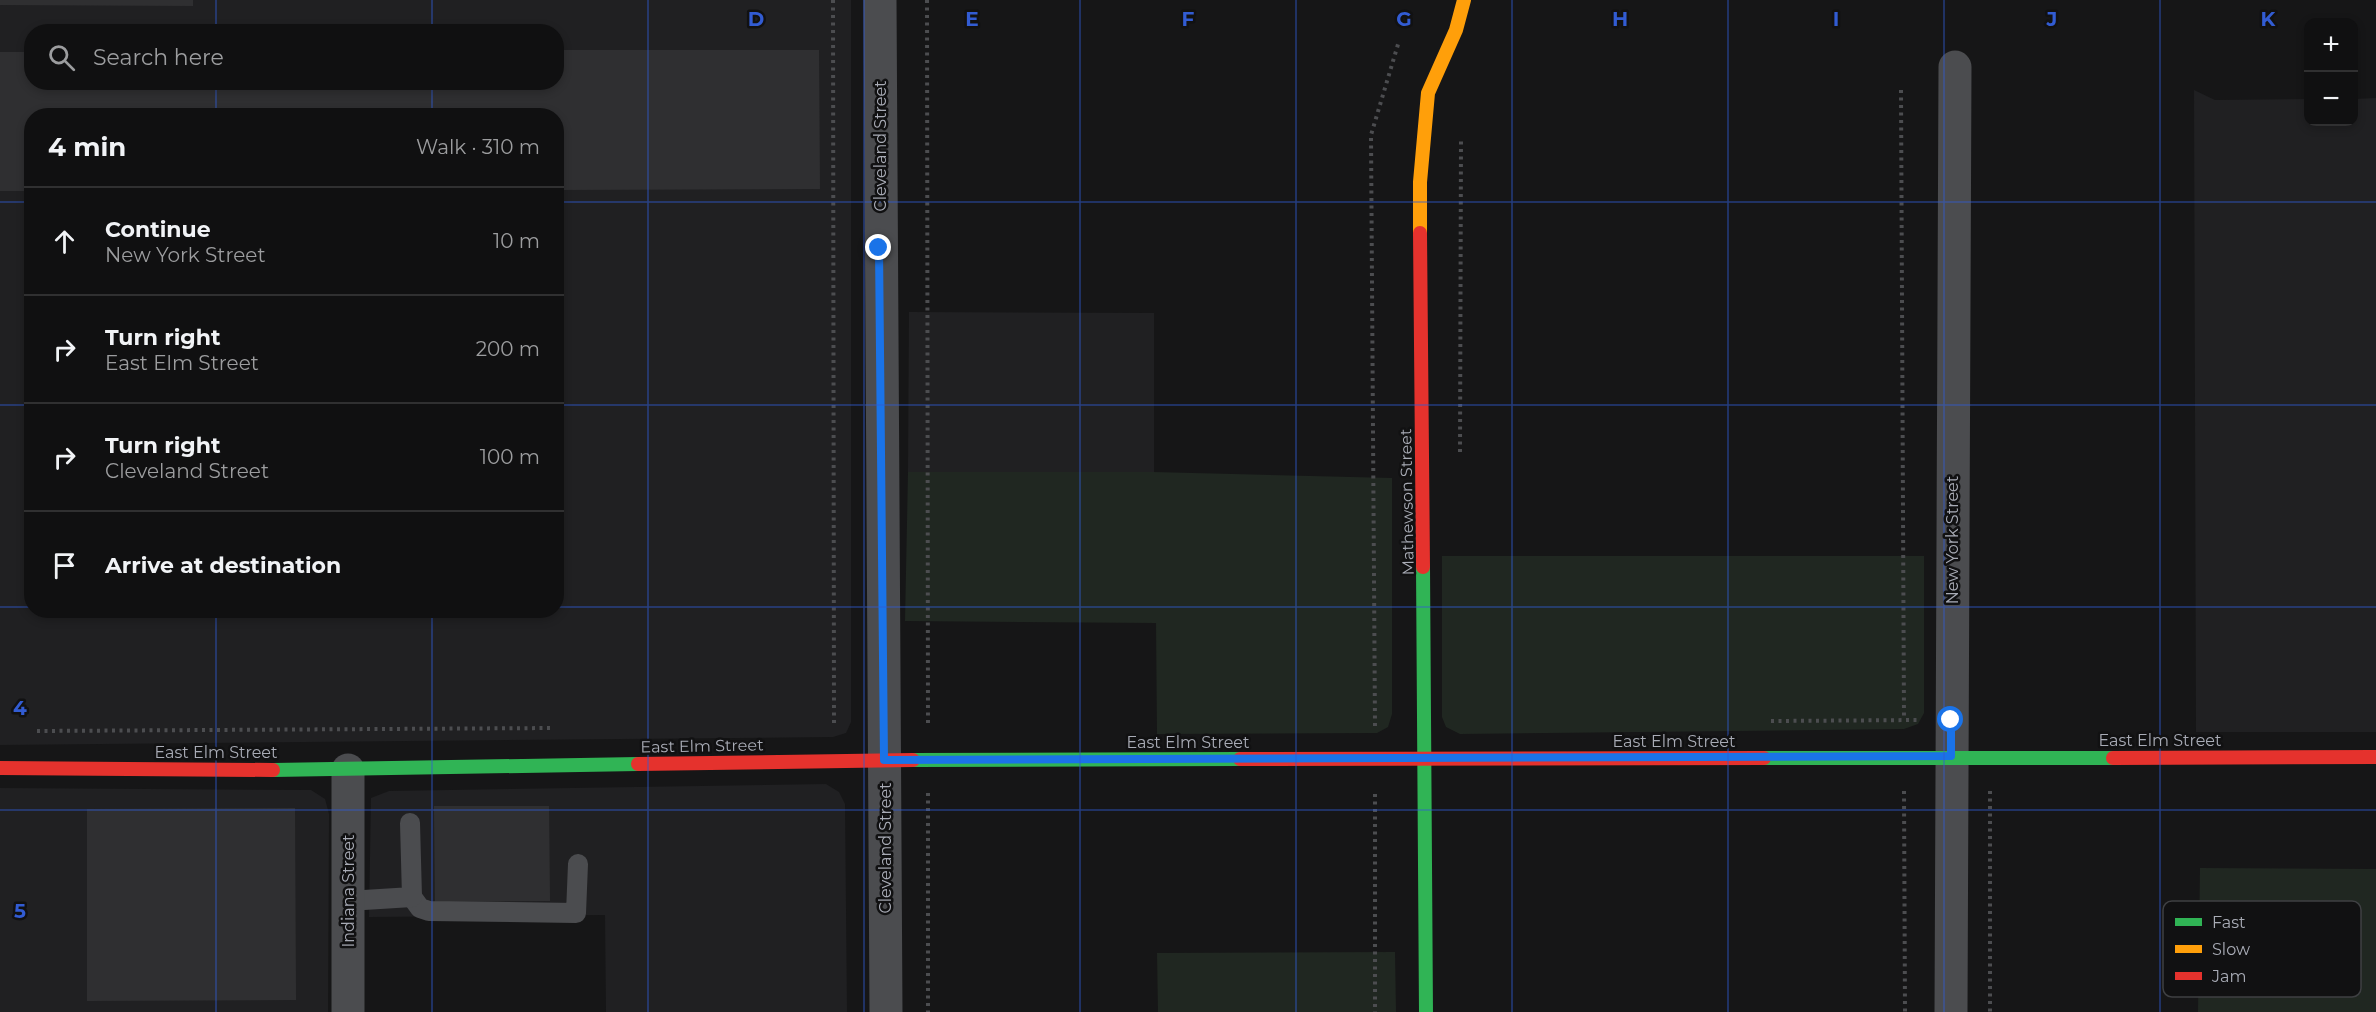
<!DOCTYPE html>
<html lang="en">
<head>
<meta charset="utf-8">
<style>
	body { margin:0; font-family:Montserrat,sans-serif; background:#19191a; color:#f1f3f6 }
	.controls { position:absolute; right:18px; top:18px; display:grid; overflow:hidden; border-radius:12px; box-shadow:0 3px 9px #0003 }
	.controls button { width:54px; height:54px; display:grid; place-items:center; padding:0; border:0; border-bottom:2px solid #303031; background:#101011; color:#f1f3f6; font:30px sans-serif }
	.stop { position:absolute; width:18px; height:18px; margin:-14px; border:4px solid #1a73e8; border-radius:50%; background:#fff }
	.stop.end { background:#1a73e8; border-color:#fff; box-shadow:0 2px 6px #0008 }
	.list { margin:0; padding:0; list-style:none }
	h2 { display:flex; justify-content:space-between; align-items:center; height:78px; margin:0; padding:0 24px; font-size:26px }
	h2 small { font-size:20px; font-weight:400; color:#9c9d9f }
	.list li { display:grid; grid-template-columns:39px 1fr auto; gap:18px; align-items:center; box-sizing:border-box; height:108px; padding:0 24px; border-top:2px solid #303031 }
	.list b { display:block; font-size:22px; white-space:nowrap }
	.list p { margin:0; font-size:20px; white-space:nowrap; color:#9c9d9f }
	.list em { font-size:20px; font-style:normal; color:#9c9d9f }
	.icon { flex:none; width:33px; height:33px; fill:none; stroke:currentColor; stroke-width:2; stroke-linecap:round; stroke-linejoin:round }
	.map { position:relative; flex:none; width:2376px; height:1012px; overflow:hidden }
	.search { position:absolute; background:#101011; box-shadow:0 3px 9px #0003; left:24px; top:24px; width:540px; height:66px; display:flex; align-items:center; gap:15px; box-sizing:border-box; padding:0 21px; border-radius:24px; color:#9c9d9f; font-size:22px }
	.panel { position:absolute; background:#101011; box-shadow:0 3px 9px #0003; left:24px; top:108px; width:540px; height:510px; border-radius:24px }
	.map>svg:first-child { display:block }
	.built { fill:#202022; fill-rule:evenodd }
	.green { fill:#202721 }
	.building { fill:#2f2f31 }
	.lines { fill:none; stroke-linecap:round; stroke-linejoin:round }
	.path { stroke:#4c4d50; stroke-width:4; stroke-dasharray:3 4.5; stroke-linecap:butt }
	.lane { stroke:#4b4c4f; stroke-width:20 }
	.street { stroke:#4b4c4f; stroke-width:33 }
	.fast { stroke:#30b455; stroke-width:14 }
	.slow { stroke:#ff9f0a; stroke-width:14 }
	.jam { stroke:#e5322d; stroke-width:14 }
	.route { stroke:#1a73e8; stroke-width:8 }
	.grid { fill:none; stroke:#325cd3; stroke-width:1.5; stroke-opacity:0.55 }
	.labels { text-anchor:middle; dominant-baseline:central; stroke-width:5; stroke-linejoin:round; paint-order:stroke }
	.street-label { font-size:16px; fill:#a9acb6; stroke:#111112 }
	.key { fill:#111112; stroke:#3f4043; stroke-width:1.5 }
	.key-label { font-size:16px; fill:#a9acb6 }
	.grid-label { font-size:20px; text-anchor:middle; font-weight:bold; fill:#325cd3; stroke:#111112; stroke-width:5; stroke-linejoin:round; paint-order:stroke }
</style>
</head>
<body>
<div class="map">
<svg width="2376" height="1012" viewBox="0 0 2376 1012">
	<rect width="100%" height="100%" fill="#161617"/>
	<g class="built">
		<path d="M0,0H851V722L846,733L833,737L0,745ZM32,32H556V82H32ZM32,116H556V610H32Z"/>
		<path d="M2194,90L2215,100L2308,99V122H2354V99L2376,98V732H2196Z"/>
		<path d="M909,312L1154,313V472H908Z"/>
		<path d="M826,784L839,792L845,804L847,1012H606L605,915L369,917L371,798L389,791Z"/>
		<path d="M0,788L311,790L325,799L329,814L328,1012H0Z"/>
	</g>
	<g class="green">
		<path d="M908,472H1154L1392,478V714L1388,727L1377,733L1157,734L1156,623L905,621Z"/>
		<path d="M1442,556H1924V713L1918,724L1904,729L1460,734L1446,727L1442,717Z"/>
		<path d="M2200,868L2376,869V1012H2198Z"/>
		<path d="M1395,952L1396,1012H1158L1157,953Z"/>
	</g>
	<g class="building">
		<path d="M0,0H193V6L0,5Z"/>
		<path d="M556,50H819L820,189L556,190V116H32V191H0V52H32V82H556Z"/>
		<path d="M434,806H549L550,901L435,902Z"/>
		<path d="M295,808L296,1000L87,1001V809Z"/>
	</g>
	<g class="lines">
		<g class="path">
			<path d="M833,0L834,725"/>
			<path d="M927,0L928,725"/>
			<path d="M1901,90L1904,720"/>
			<path d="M1460,452L1461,141"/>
			<path d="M1771,721L1920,720"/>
			<path d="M1375,726L1371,135L1399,41"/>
			<path d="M37,731L554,728"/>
			<path d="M1904,791L1905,1012"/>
			<path d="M1990,791V1012"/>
			<path d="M928,793V1012"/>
			<path d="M1375,794V1012"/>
		</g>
		<g class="lane">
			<path d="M412,897L420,908L429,911L576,913L578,864"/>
			<path d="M348,901L412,897L410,823"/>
		</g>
		<g class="street">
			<path d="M880,0L886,1012"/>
			<path d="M348,770V1012"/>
			<path d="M1951,1012L1955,67"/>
		</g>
		<g class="fast">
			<path d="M1423,567L1426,1012"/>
			<path d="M1764,758H2113"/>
			<path d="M913,760L1240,759"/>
			<path d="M273,770L638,764"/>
		</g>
		<path class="slow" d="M1420,233V182L1428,93L1456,30L1464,0"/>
		<g class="jam">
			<path d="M1420,233L1423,567"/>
			<path d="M2113,758L2376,757"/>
			<path d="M1240,759L1764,758"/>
			<path d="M638,764L913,760"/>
			<path d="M0,768L273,770"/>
		</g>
	</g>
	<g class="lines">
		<path class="route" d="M879,248L884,760L1951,756V720"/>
	</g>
	<path class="grid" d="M216,0V32M432,0V32M648,0V1012M864,0V1012M1080,0V1012M1296,0V1012M1512,0V1012M1728,0V1012M1944,0V1012M2160,0V1012M216,82V116M432,82V116M0,202H32M556,202H2376M0,405H32M556,405H2376M0,607H32M556,607H2376M216,610V1012M432,610V1012M0,810H2376"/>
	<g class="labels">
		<g class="street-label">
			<text transform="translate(880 146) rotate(-90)">Cleveland Street</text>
			<text transform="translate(1407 502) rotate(-91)">Mathewson Street</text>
			<text transform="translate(1952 540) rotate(-90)">New York Street</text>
			<text x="2160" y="740">East Elm Street</text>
			<text x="1674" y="741">East Elm Street</text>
			<text x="1188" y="742">East Elm Street</text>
			<text transform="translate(702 746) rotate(-1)">East Elm Street</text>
			<text x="216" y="752">East Elm Street</text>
			<text transform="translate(885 848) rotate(-90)">Cleveland Street</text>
			<text transform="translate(348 891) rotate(-90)">Indiana Street</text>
		</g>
	</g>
	<rect x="2163" y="901" width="198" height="96" rx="9" class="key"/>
	<rect x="2175" y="918" width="27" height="8" fill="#30b455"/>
	<rect x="2175" y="945" width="27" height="8" fill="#ff9f0a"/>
	<rect x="2175" y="972" width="27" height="8" fill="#e5322d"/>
	<g class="key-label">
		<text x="2212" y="928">Fast</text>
		<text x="2212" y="955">Slow</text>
		<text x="2212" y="982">Jam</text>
	</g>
	<g class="grid-label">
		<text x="756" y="26">D</text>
		<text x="972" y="26">E</text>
		<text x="1188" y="26">F</text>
		<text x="1404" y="26">G</text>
		<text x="1620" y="26">H</text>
		<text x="1836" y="26">I</text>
		<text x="2052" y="26">J</text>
		<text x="2268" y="26">K</text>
		<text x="20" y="715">4</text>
		<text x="20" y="918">5</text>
	</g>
</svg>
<div class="controls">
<button>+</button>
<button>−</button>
</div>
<div class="stop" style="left:1951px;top:720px"></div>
<div class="stop end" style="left:879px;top:248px"></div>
<div class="search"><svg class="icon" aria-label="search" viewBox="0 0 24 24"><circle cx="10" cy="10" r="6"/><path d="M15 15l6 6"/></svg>Search here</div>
<section class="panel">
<h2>4 min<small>Walk · 310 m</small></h2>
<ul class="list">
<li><svg class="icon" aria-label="ahead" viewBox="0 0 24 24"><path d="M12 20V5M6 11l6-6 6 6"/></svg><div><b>Continue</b><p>New York Street</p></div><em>10 m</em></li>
<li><svg class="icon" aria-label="right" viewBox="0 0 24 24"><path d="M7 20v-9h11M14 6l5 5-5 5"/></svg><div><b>Turn right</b><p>East Elm Street</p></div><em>200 m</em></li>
<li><svg class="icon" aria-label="right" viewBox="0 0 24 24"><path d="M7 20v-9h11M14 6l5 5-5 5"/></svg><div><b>Turn right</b><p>Cleveland Street</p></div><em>100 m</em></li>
<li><svg class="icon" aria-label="arrive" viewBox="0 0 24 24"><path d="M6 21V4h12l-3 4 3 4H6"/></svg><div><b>Arrive at destination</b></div></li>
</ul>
</section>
</div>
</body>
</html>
